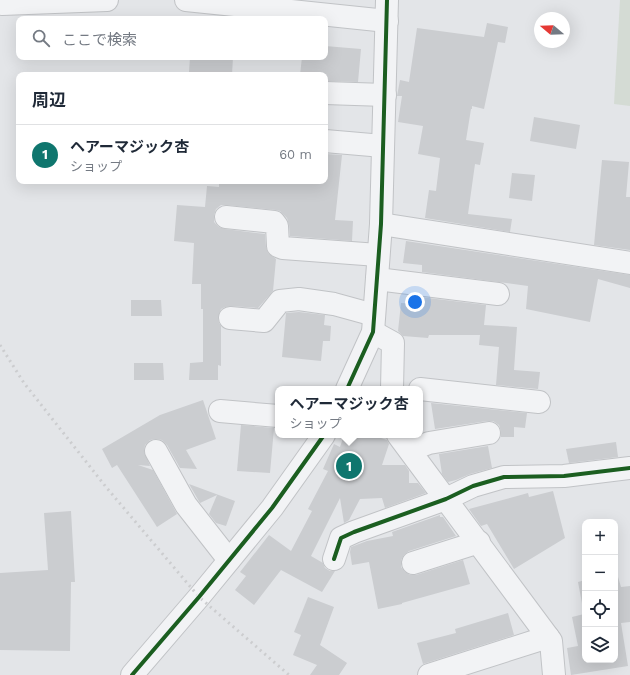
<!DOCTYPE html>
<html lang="ja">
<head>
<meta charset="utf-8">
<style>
	body { margin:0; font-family:"Work Sans","Noto Sans JP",sans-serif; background:#f6f6f7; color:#1f2937 }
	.controls { position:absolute; right:12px; bottom:12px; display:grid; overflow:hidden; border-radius:8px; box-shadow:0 4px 16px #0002 }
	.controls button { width:36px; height:36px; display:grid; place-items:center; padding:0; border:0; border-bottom:1px solid #e0e1e3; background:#fff; color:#1f2937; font:20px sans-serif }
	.compass { position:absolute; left:534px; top:12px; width:36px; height:36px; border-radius:50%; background:#fff; box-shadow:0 4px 16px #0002; rotate:289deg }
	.you { position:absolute; left:415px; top:302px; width:14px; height:14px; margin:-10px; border:3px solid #fff; border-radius:50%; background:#1a73e8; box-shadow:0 0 0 6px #1a73e833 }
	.badge { display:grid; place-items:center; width:26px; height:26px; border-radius:50%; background:#0f766e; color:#fff; font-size:13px; font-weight:700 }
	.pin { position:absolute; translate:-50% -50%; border:2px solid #fff; box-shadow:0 1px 4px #0006 }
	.popup { position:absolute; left:275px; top:386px; width:148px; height:52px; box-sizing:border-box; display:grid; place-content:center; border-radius:8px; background:#fff; filter:drop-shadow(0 1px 3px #0005); font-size:13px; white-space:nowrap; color:#747a83 }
	.popup b { font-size:15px; color:#1f2937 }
	.popup::after { content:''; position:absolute; left:50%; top:100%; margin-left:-8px; border:8px solid transparent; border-top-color:#fff }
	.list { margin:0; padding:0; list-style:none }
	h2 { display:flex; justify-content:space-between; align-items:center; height:52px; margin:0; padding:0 16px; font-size:17px }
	h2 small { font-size:13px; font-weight:400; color:#747a83 }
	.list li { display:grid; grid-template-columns:26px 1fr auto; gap:12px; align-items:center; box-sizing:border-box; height:60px; padding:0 16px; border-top:1px solid #e0e1e3 }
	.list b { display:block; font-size:15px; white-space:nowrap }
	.list p { margin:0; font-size:13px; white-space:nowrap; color:#747a83 }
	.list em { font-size:13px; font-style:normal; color:#747a83 }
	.icon { flex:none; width:22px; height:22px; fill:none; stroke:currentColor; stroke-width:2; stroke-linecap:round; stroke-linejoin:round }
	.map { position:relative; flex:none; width:630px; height:675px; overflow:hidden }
	.search { position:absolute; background:#fff; box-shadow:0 4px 16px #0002; left:16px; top:16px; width:312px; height:44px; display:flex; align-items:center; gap:10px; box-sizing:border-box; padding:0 14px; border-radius:8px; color:#747a83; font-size:15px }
	.panel { position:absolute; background:#fff; box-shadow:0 4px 16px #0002; left:16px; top:72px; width:312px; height:112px; border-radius:8px }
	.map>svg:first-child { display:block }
	.green { fill:#d4dbd4 }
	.building { fill:#cbcdd0 }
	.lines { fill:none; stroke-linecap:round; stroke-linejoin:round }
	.minor-casing { stroke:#c1c3c6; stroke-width:24 }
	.minor { stroke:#f2f3f5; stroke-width:22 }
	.rail { stroke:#cccdcf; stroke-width:3; stroke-dasharray:2 4; stroke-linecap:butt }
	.cycleway-casing { stroke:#f1f4f7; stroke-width:6 }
	.cycleway { stroke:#1b5e20; stroke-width:4 }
</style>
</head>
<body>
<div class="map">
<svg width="630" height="675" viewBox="0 0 630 675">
	<rect width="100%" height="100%" fill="#e3e5e8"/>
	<path class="green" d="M620,0H630V106L614,104Z"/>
	<g class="building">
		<path d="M487,23L508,27L505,43L498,42L484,109L472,106V109H471L466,140L484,143L480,165L475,164L468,214L512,219L510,232L425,218L429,190L436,191L440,158L418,154L423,126L398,122L402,96H397L400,80L409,82L417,28L484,37Z"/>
		<path d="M325,46L361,49L358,82L325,81V75H300L302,57H325Z"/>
		<path d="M190,57H233L232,75L189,72Z"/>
		<path d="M534,117L580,125L576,149L530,141Z"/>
		<path d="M325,154L342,155L335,220L353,221L352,241L290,236L289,225L287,218L280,211L276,210L227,205H221L216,209L214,215V222L219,227L225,229L265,234L266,247L268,253L276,259L273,291L258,308L231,306L225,307L221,309L218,317L219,323L221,326V366L218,365V380H189L190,363L203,362V309H201V284H192L194,243L174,241L177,205L205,207L207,186L219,187V181H325Z"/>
		<path d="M602,160L629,162L626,197H630V250L594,245Z"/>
		<path d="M512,173L535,175L532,201L509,198Z"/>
		<path d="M406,241L630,275V288L598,279L590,322L526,309L528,286L422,272V265L403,263Z"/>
		<path d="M420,297L486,305L484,325L517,327L514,370L540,372L538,389L496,385L499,347L479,345L480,335H429L428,338L403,336L398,331L401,303L419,304Z"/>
		<path d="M131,300H161L162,316H131Z"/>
		<path d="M299,312L325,315L324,325L331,326L330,341H323L321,361L282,357L286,313Z"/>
		<path d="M134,363H163L164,380H134Z"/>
		<path d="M203,400L216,439L186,450L197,469L180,468L167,445L162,440L157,439L150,440L145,445L144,451L150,466L138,465L153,470L177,514L157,527L117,465L112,468L102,449L160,415Z"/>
		<path d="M431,403L527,413L525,428L514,427V437H501V431L499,425L493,421H487L435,429Z"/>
		<path d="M241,425L274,428L270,473L237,471Z"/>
		<path d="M344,435H372L387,440L389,444L382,465H405L409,471V483H418L426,493L385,508L382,498L360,499L349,520L344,523L340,498L311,556L323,563L325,568L330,571H335L322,592L281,570L254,605L235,590L246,576L240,572L269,535L291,551L312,511L308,509L328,471L323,469L334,444L340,447Z"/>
		<path d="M616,442L618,457L569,463L566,449Z"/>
		<path d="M488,446L492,468L470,474L456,480L448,482L442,474L439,454Z"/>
		<path d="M189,484L235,501L226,526L216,523L209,514L217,495L200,503Z"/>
		<path d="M553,491L565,538L514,569L487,524L481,526L469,509L528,493L529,497Z"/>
		<path d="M71,511L75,582H71L70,651L0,650V573L48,570L44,513Z"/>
		<path d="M440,515V517H443L456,536L409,551L404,555L401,560V567L405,572L410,575H416L463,560L470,584L402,603V604L378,609L369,562L352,565L350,552L351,547L367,541L393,536L392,532Z"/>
		<path d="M616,570L621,587L630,586V622L621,623L628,666L571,675L567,648L578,646L572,617L584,614L578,582L585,580V660H615Z"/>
		<path d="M308,597L334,607L320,645L347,663L339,675H310L317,665L293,655L301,635L294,632Z"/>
		<path d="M508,613L514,635L423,664L417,643L456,633L455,629Z"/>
	</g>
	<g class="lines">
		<g class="minor-casing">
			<g id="minor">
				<path d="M1,0L2,4L107,0"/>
				<path d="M186,0L387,21"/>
				<path d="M325,93L385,95"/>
				<path d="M325,141L383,146"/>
				<path d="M226,217L274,222L277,226L278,246L283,248L378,255"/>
				<path d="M381,224L630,263"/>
				<path d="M377,279L498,294"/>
				<path d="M230,318L264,321L280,301L299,299L334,304L374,315"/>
				<path d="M373,332L393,343L392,389"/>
				<path d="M347,389L373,332L381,224L387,0"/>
				<path d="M420,389L539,402"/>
				<path d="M220,411L278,416"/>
				<path d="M398,435L551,641L554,675"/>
				<path d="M410,450L429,443L489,433"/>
				<path d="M156,451L186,505L229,560"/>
				<path d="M334,559L341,538L354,532L446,499L473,486L504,477L564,476L630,468"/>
				<path d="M413,563L479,542"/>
				<path d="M132,675L199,597L272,508L324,435"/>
				<path d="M429,675L548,637"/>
			</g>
		</g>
		<use href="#minor" class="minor"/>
		<path class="rail" d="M0,345L24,383L106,487L199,597L289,675"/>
		<g class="cycleway-casing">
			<g id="cycleway">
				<path d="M347,389L373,332L381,224L387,0"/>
				<path d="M334,559L341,538L354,532L446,499L473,486L504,477L564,476L630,468"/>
				<path d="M132,675L199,597L272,508L324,435"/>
			</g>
		</g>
		<use href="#cycleway" class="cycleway"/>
	</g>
</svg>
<div class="controls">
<button>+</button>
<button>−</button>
<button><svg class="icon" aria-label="locate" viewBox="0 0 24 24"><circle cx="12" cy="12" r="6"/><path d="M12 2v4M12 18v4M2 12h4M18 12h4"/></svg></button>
<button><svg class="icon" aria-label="layers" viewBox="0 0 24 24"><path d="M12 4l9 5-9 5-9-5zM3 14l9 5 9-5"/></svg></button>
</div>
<svg class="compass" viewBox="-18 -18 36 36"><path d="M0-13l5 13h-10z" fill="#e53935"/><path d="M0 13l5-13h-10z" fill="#747a83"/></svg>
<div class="you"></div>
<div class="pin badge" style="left:349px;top:466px">1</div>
<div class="popup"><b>ヘアーマジック杏</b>ショップ</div>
<div class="search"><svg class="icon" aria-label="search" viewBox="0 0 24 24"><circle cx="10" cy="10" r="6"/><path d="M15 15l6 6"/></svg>ここで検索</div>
<section class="panel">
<h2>周辺<small></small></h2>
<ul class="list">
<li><span class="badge">1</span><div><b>ヘアーマジック杏</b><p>ショップ</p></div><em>60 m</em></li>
</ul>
</section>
</div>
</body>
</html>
